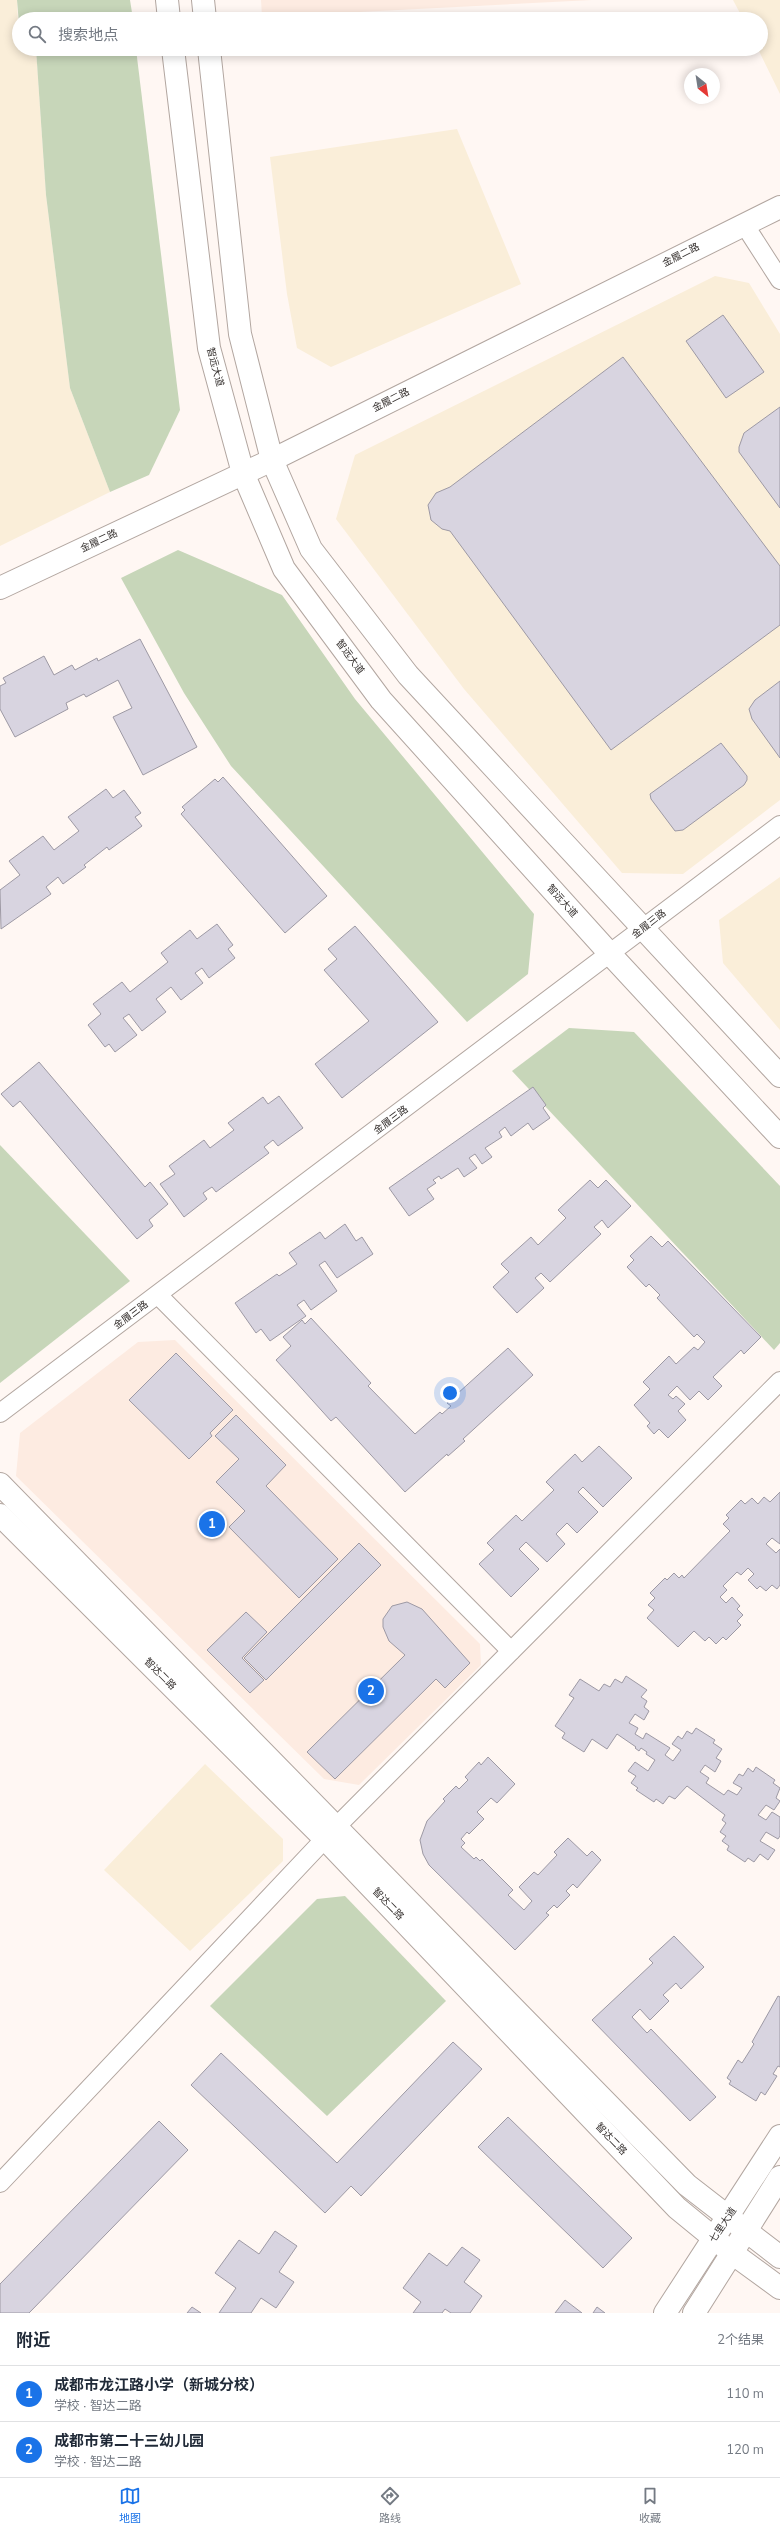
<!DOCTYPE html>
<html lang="zh">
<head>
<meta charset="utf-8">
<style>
	body { margin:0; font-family:"Nunito Sans","Noto Sans SC",sans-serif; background:#f6f6f7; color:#1f2937 }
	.compass { position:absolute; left:684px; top:68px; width:36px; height:36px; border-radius:50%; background:#fff; box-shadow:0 2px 10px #0003; rotate:150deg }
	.you { position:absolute; left:450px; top:1393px; width:14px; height:14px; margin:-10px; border:3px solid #fff; border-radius:50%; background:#1a73e8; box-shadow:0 0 0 6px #1a73e833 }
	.badge { display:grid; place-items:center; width:26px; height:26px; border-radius:50%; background:#1a73e8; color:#fff; font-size:13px; font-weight:700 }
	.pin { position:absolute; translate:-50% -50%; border:2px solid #fff; box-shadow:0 1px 4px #0006 }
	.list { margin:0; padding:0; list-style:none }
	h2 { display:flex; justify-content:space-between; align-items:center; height:52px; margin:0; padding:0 16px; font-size:17px }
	h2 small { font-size:13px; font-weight:400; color:#747a83 }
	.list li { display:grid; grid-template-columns:26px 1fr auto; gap:12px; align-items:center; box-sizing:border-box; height:56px; padding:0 16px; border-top:1px solid #e0e1e3 }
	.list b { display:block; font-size:15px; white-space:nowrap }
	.list p { margin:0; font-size:13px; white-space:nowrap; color:#747a83 }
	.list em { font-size:13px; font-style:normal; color:#747a83 }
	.icon { flex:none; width:22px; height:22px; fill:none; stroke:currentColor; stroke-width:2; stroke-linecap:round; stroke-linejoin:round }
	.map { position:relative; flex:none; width:780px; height:2313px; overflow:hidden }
	.search { position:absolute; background:#fff; box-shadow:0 2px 10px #0003; left:12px; right:12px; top:12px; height:44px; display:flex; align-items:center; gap:10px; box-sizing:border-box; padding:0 14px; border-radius:22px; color:#747a83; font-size:15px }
	.sheet { height:164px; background:#fff }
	nav { display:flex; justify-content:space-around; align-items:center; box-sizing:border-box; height:56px; border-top:1px solid #e0e1e3; background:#fff; font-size:11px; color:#747a83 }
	nav a { display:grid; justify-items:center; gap:2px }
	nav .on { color:#1a73e8 }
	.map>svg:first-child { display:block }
	.commercial { fill:#faeed9 }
	.education { fill:#fdebe1 }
	.green { fill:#c7d6b9 }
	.building { fill:#d8d4e0; stroke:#9d99a4 }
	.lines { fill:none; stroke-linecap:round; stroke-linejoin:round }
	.minor-casing { stroke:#b2a6a0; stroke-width:20 }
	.tertiary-casing { stroke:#b2a6a0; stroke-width:24 }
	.secondary-casing { stroke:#b2a6a0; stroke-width:24 }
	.minor { stroke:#fff; stroke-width:18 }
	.tertiary { stroke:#fff; stroke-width:22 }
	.secondary { stroke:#fff; stroke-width:22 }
	.labels { text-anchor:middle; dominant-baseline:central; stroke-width:3; stroke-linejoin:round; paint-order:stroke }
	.street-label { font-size:10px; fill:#373230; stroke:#fff }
</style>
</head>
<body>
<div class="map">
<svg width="780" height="2313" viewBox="0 0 780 2313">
	<rect width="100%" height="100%" fill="#fff7f3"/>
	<g class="commercial">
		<path d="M0,0H17L19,49H36L46,195L70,388L110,492L0,546Z"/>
		<path d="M733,0H780V94L758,49H761V19H743Z"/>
		<path d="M457,129L521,284L331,367L297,348L287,294L270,157Z"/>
		<path d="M715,276L749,283L780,334V800L683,874L622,873L464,689L336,519L355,455Z"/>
		<path d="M780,877V1030L723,963L719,920Z"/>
		<path d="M205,1764L283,1839V1861L190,1951L104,1870Z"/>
	</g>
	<g class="education">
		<path d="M261,0H592L262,17Z"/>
		<path d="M175,1340L480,1644L481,1665L359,1785L324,1779L16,1476L20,1433L138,1342Z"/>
	</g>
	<g class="green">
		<path d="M17,0H130L133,19H19V24Z"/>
		<path d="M36,49H136L180,410L149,475L110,492L70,388L46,195Z"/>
		<path d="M178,550L282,595L355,699L534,914L528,974L467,1022L231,766L184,693L121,578Z"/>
		<path d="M569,1028L634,1032L780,1186V1343L774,1350L512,1071Z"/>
		<path d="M0,1145L130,1281L0,1383Z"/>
		<path d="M345,1896L446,2001L327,2116L210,2006L317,1899Z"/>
	</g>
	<g class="building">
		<path d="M723,315L764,372L726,398L686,341Z"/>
		<path d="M623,357L780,566V625L611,750L450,531L442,529L431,520L428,505L436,493L450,487Z"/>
		<path d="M780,407V508L739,452V447L744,433Z"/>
		<path d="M140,639L197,747L143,775L113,717L132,708L118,680L86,697L84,694L66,703L68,709L15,737L0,709V686L6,683L3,678L44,656L54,675L72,665L75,670L97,658L98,661Z"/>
		<path d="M780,681V758L752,719L749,709L755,700Z"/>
		<path d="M721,743L747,776V780L744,785L683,830L675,831L651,799L650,794Z"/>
		<path d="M223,777L327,896L285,933L181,814L185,810L182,807L215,779L218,782Z"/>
		<path d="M106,789L113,798L124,790L141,813L135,817L142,826L109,850L107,847L84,865L86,867L63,884L58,877L46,887L51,894L1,929L0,890L20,875L9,861L43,836L54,850L79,831L68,817Z"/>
		<path d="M217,924L233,945L228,949L235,958L209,978L202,968L195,973L203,983L181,1000L171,987L156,999L166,1012L142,1031L129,1014L123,1018L137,1035L115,1052L109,1044L105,1047L88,1025L101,1014L93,1004L122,982L130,992L168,962L161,953L190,930L197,939Z"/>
		<path d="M355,926L438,1022L342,1098L315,1064L369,1021L324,970L337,959L328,949Z"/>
		<path d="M39,1062L145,1187L150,1182L168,1204L149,1220L153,1226L137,1239L20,1101L13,1107L1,1094Z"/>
		<path d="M533,1087L546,1105L543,1108L550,1118L533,1130L528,1123L511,1136L505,1127L499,1132L502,1137L485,1148L492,1157L482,1164L475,1154L469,1158L477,1168L464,1177L458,1168L441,1179L439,1176L433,1180L436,1183L427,1189L434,1199L409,1216L389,1188Z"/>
		<path d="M279,1096L303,1128L278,1146L273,1140L264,1147L269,1153L216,1192L212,1187L203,1193L207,1199L184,1217L160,1184L175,1174L169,1166L204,1140L210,1148L234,1130L228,1123L263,1097L268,1104Z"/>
		<path d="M590,1180L598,1188L606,1180L631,1206L608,1228L602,1220L594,1227L601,1234L550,1282L541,1273L535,1278L544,1288L517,1313L493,1287L509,1272L501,1264L531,1237L538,1245L566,1218L558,1210Z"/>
		<path d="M345,1224L356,1241L362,1237L373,1254L337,1278L325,1261L319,1265L337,1291L311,1310L304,1300L297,1305L306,1316L270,1341L261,1329L256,1333L235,1303L277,1274L279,1276L297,1264L289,1253L320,1232L325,1239Z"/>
		<path d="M651,1236L662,1247L668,1241L761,1337L744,1354L741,1350L713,1377L722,1386L708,1400L699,1391L690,1400L677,1386L668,1395L673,1399L676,1396L685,1404L678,1411L686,1420L668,1438L659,1429L654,1434L647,1426L650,1423L634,1405L650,1389L643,1382L669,1356L676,1364L694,1347L698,1350L705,1342L697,1334L694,1337L657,1298L660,1295L649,1284L646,1287L627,1267L634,1260L630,1256Z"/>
		<path d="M311,1318L371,1383L368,1386L415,1434L440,1412L442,1414L451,1406L447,1403L508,1348L533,1375L463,1439L465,1441L448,1456L447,1454L405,1492L336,1417L331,1421L276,1360L291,1346L283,1337L302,1320L305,1324Z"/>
		<path d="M176,1353L233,1410L210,1433L212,1436L189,1459L129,1400Z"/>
		<path d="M236,1415L286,1465L266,1486L338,1559L299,1598L229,1527L245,1511L216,1482L239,1459L215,1436Z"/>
		<path d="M599,1446L632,1478L603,1507L583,1487L578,1492L598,1512L577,1533L567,1523L556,1534L565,1544L547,1562L526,1542L519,1549L539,1569L511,1597L479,1564L494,1550L487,1543L516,1515L522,1521L554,1490L546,1482L575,1454L582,1462Z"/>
		<path d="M780,1492V1544L772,1538L766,1544L776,1553L780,1549V1585L777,1589L772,1585L766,1591L760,1586L757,1589L748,1580L754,1574L748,1568L741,1575L737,1572L723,1586L727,1590L720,1597L726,1603L732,1597L740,1606L737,1609L743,1615L737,1621L741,1625L726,1640L723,1637L716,1644L709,1637L705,1641L694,1631L678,1647L647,1618L654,1610L648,1605L655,1598L650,1593L665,1578L667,1580L674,1573L679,1578L682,1575L684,1578L730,1531L723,1524L729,1518L726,1515L741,1500L745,1504L752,1498L758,1504L764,1497L770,1502Z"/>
		<path d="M359,1543L381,1565L266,1680L244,1658Z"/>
		<path d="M407,1602L422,1609L470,1663L445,1688L436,1679L335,1779L307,1752L405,1655L389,1641L383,1627V1619L392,1606Z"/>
		<path d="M246,1612L267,1632L242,1658L264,1680L250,1693L207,1650Z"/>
		<path d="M626,1676L647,1690L641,1697L647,1701L644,1707L649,1711L644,1720L635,1714L629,1723L638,1728L635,1734L643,1739L646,1733L670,1748L665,1755L673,1761L681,1750L672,1744L678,1736L682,1739L687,1731L692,1734L696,1728L715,1740L713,1743L722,1749L716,1758L721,1761L715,1772L705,1765L700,1772L709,1778L706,1783L724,1795L728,1790L737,1795L742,1788L733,1783L739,1774L743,1776L748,1768L753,1772L756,1767L775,1780L773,1783L780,1788L776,1798L780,1801L774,1810L766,1805L758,1815L766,1820L772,1812L780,1817V1836L778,1839L766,1832L760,1841L775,1850L768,1860L760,1854L754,1862L748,1858L745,1862L727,1850L729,1846L722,1841L726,1836L720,1832L726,1823L722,1820L725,1815L687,1786L675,1799L669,1796L663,1804L656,1799L654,1802L636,1790L638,1788L631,1783L636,1776L628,1771L635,1762L648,1771L655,1760L646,1754L647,1752L641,1748L639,1751L635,1748L636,1747L617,1734L607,1749L592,1739L584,1752L562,1738L565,1733L555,1726L574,1698L569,1695L580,1679L599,1691L604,1684L610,1687L615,1679L622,1683Z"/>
		<path d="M488,1757L515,1784L497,1803L491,1798L477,1812L484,1819L469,1834L467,1832L461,1839L465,1843L461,1847L474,1859L476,1857L480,1861L482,1859L513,1890L508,1895L524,1910L532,1901L519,1887L534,1872L538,1875L557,1855L554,1852L568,1838L587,1856L592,1851L601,1860L577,1888L573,1884L566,1891L570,1895L557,1908L554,1905L546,1913L549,1915L515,1950L429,1865L423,1854L420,1840L427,1821L445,1801L443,1799L456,1786L459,1789L468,1780L465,1777L479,1762L481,1765Z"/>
		<path d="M674,1936L704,1967L681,1989L676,1983L663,1995L669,2001L650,2020L640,2009L632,2017L647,2033L651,2029L716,2097L690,2121L592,2020L653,1963L649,1959Z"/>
		<path d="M778,1996L780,1997V2067L778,2066L773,2074L777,2076L765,2095L761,2092L756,2101L729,2084L731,2081L727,2078L738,2060L742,2063L754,2044L752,2042Z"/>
		<path d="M453,2042L482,2069L361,2196L351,2186L325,2213L191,2085L221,2053L337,2163Z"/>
		<path d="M508,2117L632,2238L603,2268L478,2147Z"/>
		<path d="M159,2121L188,2150L29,2313H0V2284Z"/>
		<path d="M275,2231L297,2246L279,2272L294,2282L276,2308L261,2298L251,2313H219L236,2288L215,2273L239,2240L259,2254Z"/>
		<path d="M462,2247L480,2260L464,2282L482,2296L470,2313H451L445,2309L442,2313H413L421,2302L403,2288L429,2253L447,2266Z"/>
		<path d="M565,2300L582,2313H555Z"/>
		<path d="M192,2307L201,2313H187Z"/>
		<path d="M597,2307L605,2313H593Z"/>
	</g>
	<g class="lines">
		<g class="minor-casing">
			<g id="minor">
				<path d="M744,224L780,280"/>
				<path d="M158,1295L511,1651"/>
				<path d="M0,1413L780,825"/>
				<path d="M0,2183L336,1827L780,1381"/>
			</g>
		</g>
		<g class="tertiary-casing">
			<g id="tertiary">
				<path d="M0,588L272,460L780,207"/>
				<path d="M0,1484L687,2185L780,2257"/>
				<path d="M0,1515L325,1839L677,2208L732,2253L780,2288"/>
			</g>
		</g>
		<g class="secondary-casing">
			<g id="secondary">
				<path d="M167,0L169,19"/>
				<path d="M203,0L205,19"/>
				<path d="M173,49L209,348L243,473L284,569L381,700L611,955L780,1137"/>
				<path d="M209,49L240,334L272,460L311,549L408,675L780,1076"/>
				<path d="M665,2313L780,2136"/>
				<path d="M694,2313L780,2177"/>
			</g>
		</g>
		<use href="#minor" class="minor"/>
		<use href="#tertiary" class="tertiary"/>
		<use href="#secondary" class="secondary"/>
	</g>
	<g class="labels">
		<g class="street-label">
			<text transform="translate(681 255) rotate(-27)">金履二路</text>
			<text transform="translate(215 367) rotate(75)">智远大道</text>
			<text transform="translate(391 400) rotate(-27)">金履二路</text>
			<text transform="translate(99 541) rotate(-25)">金履二路</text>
			<text transform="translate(350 657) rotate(54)">智远大道</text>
			<text transform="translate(562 901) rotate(48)">智远大道</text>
			<text transform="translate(649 924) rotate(-38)">金履三路</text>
			<text transform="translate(391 1120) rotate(-37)">金履三路</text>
			<text transform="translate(131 1315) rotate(-37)">金履三路</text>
			<text transform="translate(160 1674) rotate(45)">智达二路</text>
			<text transform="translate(388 1904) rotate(46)">智达二路</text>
			<text transform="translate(611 2139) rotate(46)">智达二路</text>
			<text transform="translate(723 2225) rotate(-56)">七里大道</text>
		</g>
	</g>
</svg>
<svg class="compass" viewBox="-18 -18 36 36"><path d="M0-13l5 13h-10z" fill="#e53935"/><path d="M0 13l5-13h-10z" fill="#747a83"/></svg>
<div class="you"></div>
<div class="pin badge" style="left:212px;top:1524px">1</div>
<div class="pin badge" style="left:371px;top:1691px">2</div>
<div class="search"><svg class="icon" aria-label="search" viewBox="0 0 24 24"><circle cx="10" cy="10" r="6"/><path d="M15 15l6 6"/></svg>搜索地点</div>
</div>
<section class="sheet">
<h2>附近<small>2个结果</small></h2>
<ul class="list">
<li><span class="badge">1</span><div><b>成都市龙江路小学（新城分校）</b><p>学校 · 智达二路</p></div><em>110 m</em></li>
<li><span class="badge">2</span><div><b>成都市第二十三幼儿园</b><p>学校 · 智达二路</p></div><em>120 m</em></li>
</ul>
</section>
<nav>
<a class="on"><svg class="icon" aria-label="map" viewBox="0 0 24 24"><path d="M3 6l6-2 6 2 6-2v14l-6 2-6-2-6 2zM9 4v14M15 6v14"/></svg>地图</a>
<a><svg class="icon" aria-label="directions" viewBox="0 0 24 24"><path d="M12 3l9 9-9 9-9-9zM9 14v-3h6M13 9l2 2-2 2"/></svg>路线</a>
<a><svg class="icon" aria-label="saved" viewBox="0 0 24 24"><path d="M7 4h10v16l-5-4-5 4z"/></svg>收藏</a>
</nav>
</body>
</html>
